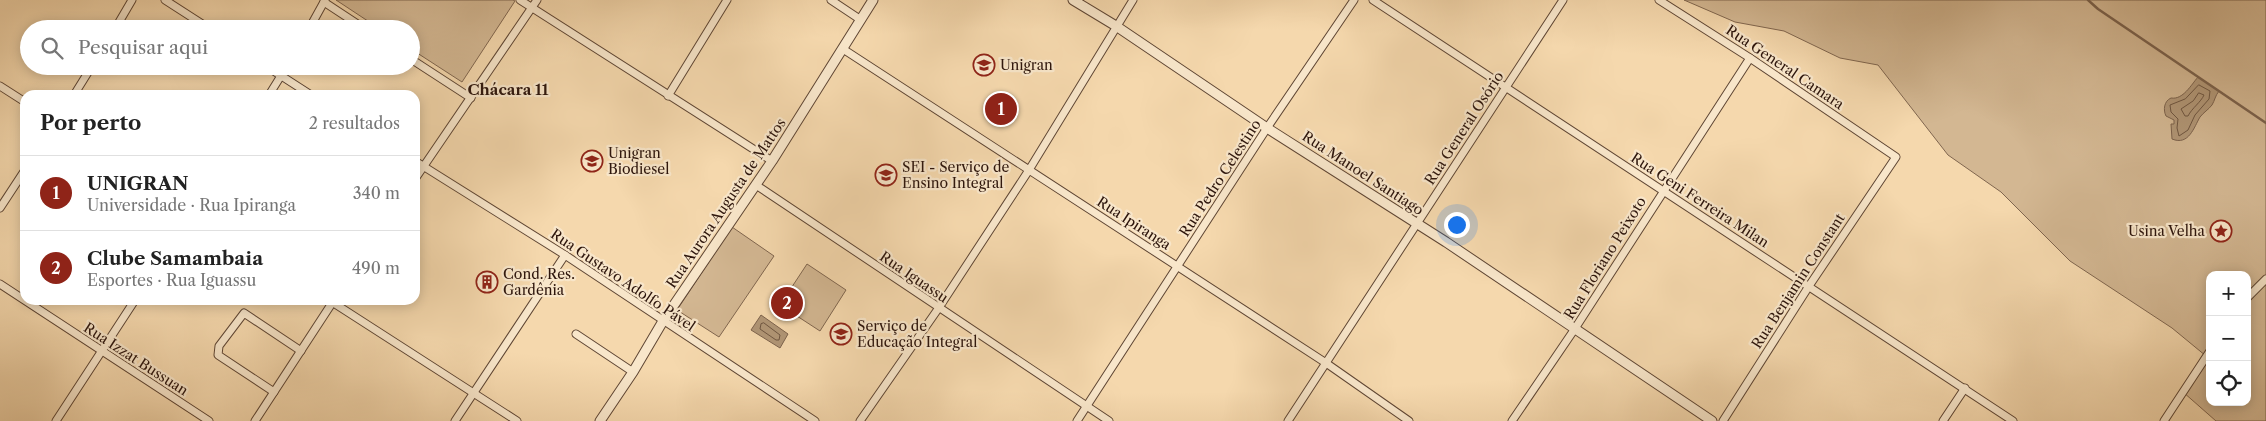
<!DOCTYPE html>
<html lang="pt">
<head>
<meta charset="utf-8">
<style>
	body { margin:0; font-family:"Libre Caslon Text",serif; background:#f6f6f6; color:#222 }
	.controls { position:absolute; right:15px; bottom:15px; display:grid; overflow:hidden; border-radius:10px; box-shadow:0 2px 12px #0003 }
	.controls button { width:45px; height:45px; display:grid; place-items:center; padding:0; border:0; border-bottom:1px solid #e0e0e0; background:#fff; color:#222; font:25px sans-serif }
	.you { position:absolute; left:1456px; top:224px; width:18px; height:18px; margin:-12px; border:4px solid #fff; border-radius:50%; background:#1a73e8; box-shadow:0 0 0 8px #1a73e833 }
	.badge { display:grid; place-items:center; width:32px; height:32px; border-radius:50%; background:#8f2418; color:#fff; font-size:16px; font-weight:700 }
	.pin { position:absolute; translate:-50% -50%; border:2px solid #fff; box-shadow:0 1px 5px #0006 }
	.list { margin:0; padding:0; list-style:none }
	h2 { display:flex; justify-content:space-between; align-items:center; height:65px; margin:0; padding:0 20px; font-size:21px }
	h2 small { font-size:16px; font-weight:400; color:#767676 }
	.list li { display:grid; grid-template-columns:32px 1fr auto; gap:15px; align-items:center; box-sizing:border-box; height:75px; padding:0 20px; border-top:1px solid #e0e0e0 }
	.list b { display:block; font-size:19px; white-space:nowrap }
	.list p { margin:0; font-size:16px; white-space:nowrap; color:#767676 }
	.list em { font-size:16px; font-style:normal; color:#767676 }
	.icon { flex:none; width:28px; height:28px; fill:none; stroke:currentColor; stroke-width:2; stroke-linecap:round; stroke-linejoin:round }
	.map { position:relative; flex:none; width:2266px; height:421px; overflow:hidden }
	.search { position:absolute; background:#fff; box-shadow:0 2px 12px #0003; left:20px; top:20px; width:400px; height:55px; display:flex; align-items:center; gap:12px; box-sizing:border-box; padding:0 18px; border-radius:28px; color:#767676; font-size:19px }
	.panel { position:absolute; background:#fff; box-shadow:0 2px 12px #0003; left:20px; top:90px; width:400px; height:215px; border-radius:15px }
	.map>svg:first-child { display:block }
	.green { fill:#d3b792; stroke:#80664f; fill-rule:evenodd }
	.water { fill:#b19676; stroke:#7c624c }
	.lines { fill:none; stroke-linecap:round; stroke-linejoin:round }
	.shore { stroke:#6f5641; stroke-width:1 }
	.stream { stroke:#7c624c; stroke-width:2.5 }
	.minor-casing { stroke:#5f4634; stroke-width:9 }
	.tertiary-casing { stroke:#5f4634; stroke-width:11 }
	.minor { stroke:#f8e6ca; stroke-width:7 }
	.tertiary { stroke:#f8e6ca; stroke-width:9 }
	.labels { text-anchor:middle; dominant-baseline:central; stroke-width:4.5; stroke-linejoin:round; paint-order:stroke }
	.poi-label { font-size:14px; fill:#2d150c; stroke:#f8e6ca; text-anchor:start }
	.street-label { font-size:14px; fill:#2d150c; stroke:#f8e6ca }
	.neighbourhood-label { font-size:15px; font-weight:bold; fill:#2d150c; stroke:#f8e6ca }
</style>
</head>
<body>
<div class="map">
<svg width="2266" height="421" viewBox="0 0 2266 421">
	<rect width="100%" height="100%" fill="#f5d8ad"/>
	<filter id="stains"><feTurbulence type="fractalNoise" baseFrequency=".004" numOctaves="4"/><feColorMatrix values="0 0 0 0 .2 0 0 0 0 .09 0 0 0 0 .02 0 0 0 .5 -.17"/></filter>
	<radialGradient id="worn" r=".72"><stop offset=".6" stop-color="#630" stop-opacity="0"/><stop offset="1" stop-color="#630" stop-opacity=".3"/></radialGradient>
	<g class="green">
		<path d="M336,0H513L515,1L462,82L411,49V29H380Z"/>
		<path d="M1684,0H2266V421H2216L2183,392L2206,356L2172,328L2070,261L2001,192L1948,155L1878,65L1840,58L1784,31L1735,22ZM2210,275H2247V402H2210Z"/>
		<path d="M732,227L774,256L719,337L677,310Z"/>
		<path d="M807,264L846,290L820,331L780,305Z"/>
	</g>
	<g class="water">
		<path d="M2198,77L2219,91C2215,96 2215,100 2212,105C2208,110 2204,112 2200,117C2194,127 2189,146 2172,139L2171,124H2174V120L2166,116C2163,110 2164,101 2171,98C2183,100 2191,85 2198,77Z"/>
		<path d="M761,315L788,334L780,348L751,330Z"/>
	</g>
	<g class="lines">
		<g class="shore">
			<path d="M2199,85L2210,91L2209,99L2195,115L2188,130L2179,136L2177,128L2178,119L2171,112L2170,105L2185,99Z"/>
			<path d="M2199,93L2204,95C2201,102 2192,108 2188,116H2185L2181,109L2193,101Z"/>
			<path d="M764,323L780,335L779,340H776L760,329L761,324Z"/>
		</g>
		<path class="stream" d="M2088,0L2098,9L2266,123"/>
		<g class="minor-casing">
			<g id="minor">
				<path d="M165,0L210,29"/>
				<path d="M520,0L772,161"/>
				<path d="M831,0L861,20"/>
				<path d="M1373,0L2013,421"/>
				<path d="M1659,0L1750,58L1896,157L1809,286L1723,421"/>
				<path d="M324,2L365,29"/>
				<path d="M115,29L132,0"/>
				<path d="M309,29L325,0"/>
				<path d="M843,49L1326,363L1409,421"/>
				<path d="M411,59L471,98"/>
				<path d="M266,66L311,95"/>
				<path d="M0,86L25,102"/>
				<path d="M74,95L92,66"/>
				<path d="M269,95L287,66"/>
				<path d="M668,96L727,0"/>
				<path d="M415,161L565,255L815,421"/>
				<path d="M415,179L537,0"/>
				<path d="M756,185L1109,421"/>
				<path d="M0,208L25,170"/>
				<path d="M0,284L209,421"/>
				<path d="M2247,298L2266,279"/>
				<path d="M329,300L517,421"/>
				<path d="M576,334L633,372"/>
				<path d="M274,392L218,355L219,346L244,313L301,351"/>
				<path d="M56,421L135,300"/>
				<path d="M255,421L334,300"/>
				<path d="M455,421L565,255"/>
				<path d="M860,421L938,309L1029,170L1133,0"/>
				<path d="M1077,421L1267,128L1354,0"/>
				<path d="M1288,421L1563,0"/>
				<path d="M1512,421L1574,330L1750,58"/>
				<path d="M1943,421L1965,388"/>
				<path d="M2164,421L2210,351"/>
			</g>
		</g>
		<g class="tertiary-casing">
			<g id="tertiary">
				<path d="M1073,0L1116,26L1267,128L1446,242L1712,421"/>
				<path d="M600,421L633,372L663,321L772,161L873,0"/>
			</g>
		</g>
		<use href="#minor" class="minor"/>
		<use href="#tertiary" class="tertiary"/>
	</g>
	<defs>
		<g id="university-ring" transform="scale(1.125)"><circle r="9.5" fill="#f8e6ca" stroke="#8f2418" stroke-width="1.5"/><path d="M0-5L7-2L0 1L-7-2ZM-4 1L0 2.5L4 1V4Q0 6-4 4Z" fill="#8f2418"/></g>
		<g id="school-ring" transform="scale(1.125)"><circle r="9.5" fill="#f8e6ca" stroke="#8f2418" stroke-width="1.5"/><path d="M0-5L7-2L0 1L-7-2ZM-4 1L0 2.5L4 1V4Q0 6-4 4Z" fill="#8f2418"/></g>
		<g id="sight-ring" transform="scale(1.125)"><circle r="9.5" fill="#f8e6ca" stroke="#8f2418" stroke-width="1.5"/><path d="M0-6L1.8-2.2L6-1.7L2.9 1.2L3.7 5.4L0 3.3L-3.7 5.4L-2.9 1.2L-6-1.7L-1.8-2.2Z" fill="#8f2418"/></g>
		<g id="building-ring" transform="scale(1.125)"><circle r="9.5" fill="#f8e6ca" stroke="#8f2418" stroke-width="1.5"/><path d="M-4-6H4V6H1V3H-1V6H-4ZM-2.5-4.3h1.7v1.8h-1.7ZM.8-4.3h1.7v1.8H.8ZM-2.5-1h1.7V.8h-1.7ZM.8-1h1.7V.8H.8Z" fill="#8f2418"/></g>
	</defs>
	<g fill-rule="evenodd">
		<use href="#university-ring" x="984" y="65"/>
		<use href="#university-ring" x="592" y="161"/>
		<use href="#school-ring" x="886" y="175"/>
		<use href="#sight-ring" x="2221" y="231"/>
		<use href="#building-ring" x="487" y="282"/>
		<use href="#school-ring" x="841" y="334"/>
	</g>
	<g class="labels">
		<g class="poi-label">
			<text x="1000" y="65">Unigran</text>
			<text x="608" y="153">Unigran<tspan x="608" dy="16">Biodiesel</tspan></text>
			<text x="902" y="167">SEI - Serviço de<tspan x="902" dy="16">Ensino Integral</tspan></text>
			<text x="2205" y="231" text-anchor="end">Usina Velha</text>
			<text x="503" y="274">Cond. Res.<tspan x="503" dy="16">Gardênia</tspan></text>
			<text x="857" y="326">Serviço de<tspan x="857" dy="16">Educação Integral</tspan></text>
		</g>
		<g class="street-label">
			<text transform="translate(1785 67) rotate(34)">Rua General Camara</text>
			<text transform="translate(1464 128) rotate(-57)">Rua General Osório</text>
			<text transform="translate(1363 173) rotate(33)">Rua Manoel Santiago</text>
			<text transform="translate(1220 178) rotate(-57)">Rua Pedro Celestino</text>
			<text transform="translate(1700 200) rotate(33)">Rua Geni Ferreira Milan</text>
			<text transform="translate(726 203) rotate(-56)">Rua Aurora Augusta de Mattos</text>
			<text transform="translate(1134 223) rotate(33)">Rua Ipiranga</text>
			<text transform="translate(1605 258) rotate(-58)">Rua Floriano Peixoto</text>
			<text transform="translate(914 277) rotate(34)">Rua Iguassu</text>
			<text transform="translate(623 280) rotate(34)">Rua Gustavo Adolfo Pável</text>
			<text transform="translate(1798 281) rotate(-57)">Rua Benjamin Constant</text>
			<text transform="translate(136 359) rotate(33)">Rua Izzat Bussuan</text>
		</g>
		<g class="neighbourhood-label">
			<text x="508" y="89">Chácara 11</text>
		</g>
	</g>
	<rect width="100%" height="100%" filter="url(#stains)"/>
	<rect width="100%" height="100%" fill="url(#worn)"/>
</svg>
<div class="controls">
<button>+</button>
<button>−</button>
<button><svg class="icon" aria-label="locate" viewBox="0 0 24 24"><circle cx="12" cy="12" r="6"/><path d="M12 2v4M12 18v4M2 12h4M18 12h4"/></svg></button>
</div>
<div class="you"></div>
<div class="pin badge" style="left:1001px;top:109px">1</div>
<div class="pin badge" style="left:787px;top:303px">2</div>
<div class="search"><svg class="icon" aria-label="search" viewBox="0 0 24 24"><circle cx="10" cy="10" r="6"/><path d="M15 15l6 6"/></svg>Pesquisar aqui</div>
<section class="panel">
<h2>Por perto<small>2 resultados</small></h2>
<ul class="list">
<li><span class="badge">1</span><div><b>UNIGRAN</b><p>Universidade · Rua Ipiranga</p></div><em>340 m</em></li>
<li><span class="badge">2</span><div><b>Clube Samambaia</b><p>Esportes · Rua Iguassu</p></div><em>490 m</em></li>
</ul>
</section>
</div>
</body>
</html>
